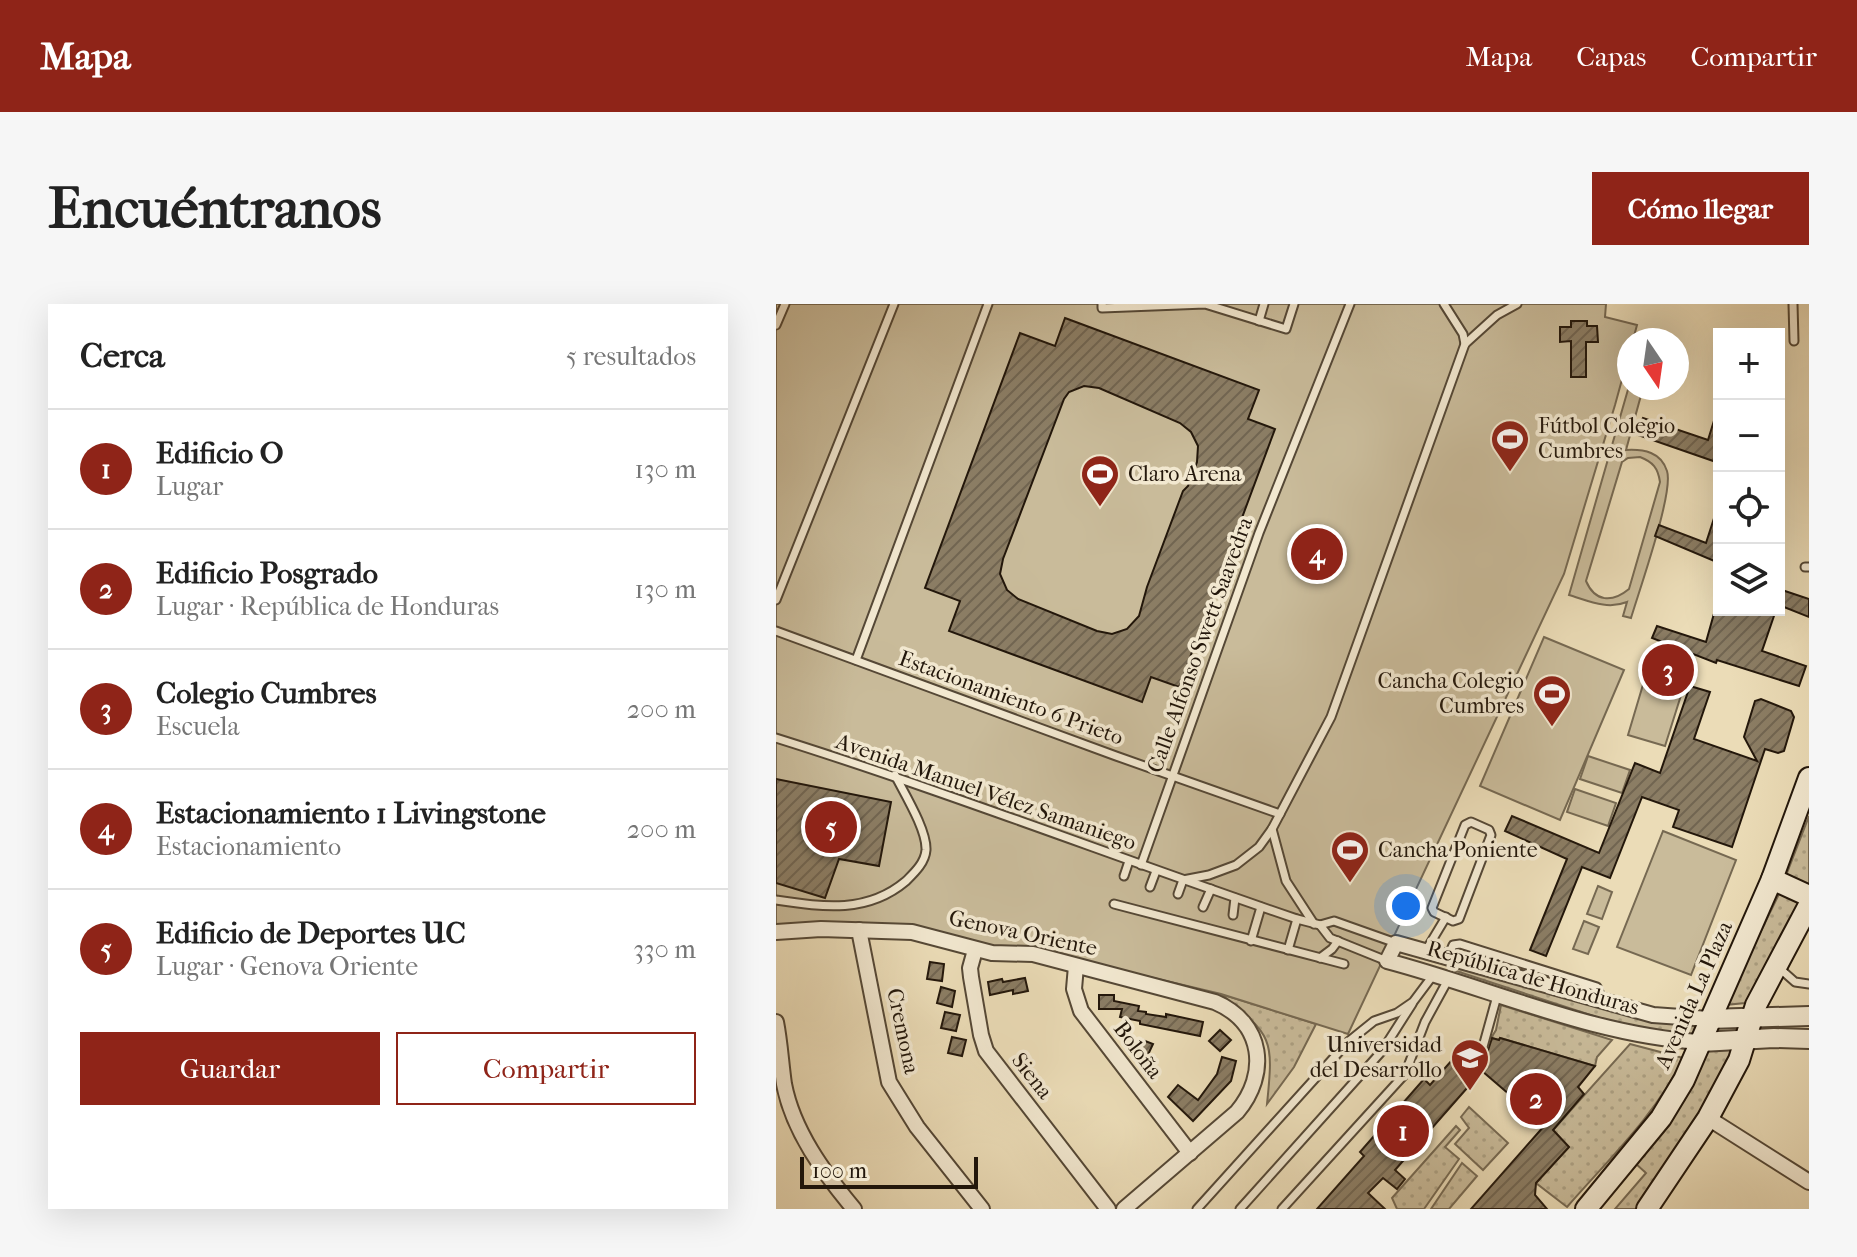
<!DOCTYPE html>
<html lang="es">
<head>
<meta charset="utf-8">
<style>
	body { margin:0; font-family:"IM FELL French Canon",serif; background:#f6f6f6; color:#222 }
	.controls { position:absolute; right:24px; top:24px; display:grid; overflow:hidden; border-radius:0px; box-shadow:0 8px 32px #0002 }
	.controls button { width:72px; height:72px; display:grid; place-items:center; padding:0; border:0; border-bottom:2px solid #e0e0e0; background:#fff; color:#222; font:40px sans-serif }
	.compass { position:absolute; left:841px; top:24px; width:72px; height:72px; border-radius:50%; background:#fff; box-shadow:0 8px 32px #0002; rotate:167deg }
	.scale { position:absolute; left:24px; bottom:20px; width:178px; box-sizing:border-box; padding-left:8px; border:4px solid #23170b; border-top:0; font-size:22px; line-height:28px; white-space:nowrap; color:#23170b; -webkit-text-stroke:6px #f2e8d0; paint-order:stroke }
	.you { position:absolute; left:630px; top:602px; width:28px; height:28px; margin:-20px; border:6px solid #fff; border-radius:50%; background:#1a73e8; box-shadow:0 0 0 12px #1a73e833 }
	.badge { display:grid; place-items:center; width:52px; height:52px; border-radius:50%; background:#8f2418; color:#fff; font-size:26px; font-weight:700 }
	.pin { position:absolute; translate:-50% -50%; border:4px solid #fff; box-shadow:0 2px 8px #0006 }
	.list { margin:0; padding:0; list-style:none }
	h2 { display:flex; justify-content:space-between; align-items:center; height:104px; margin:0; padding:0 32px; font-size:34px }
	h2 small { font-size:26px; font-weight:400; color:#767676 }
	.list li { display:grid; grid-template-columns:52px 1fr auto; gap:24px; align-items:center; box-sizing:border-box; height:120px; padding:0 32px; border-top:2px solid #e0e0e0 }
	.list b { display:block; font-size:30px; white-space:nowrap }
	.list p { margin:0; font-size:26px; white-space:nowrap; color:#767676 }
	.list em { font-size:26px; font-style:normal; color:#767676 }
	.actions { display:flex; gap:16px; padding:24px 32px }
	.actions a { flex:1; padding:18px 0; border:2px solid #8f2418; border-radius:0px; text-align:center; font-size:28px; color:#8f2418 }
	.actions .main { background:#8f2418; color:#fff }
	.icon { flex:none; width:44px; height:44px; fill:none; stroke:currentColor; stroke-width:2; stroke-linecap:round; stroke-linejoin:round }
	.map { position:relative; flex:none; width:1033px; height:905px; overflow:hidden; border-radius:0px }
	header { display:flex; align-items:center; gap:48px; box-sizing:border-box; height:112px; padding:0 40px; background:#8f2418; color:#fff }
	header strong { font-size:38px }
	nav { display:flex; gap:44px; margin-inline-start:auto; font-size:28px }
	.intro { display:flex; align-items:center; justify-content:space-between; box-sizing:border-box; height:192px; padding:0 48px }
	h1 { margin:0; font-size:56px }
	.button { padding:20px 36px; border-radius:0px; background:#8f2418; color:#fff; font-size:28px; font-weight:700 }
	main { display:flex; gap:48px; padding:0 48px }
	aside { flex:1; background:#fff; border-radius:0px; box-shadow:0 8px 32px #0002 }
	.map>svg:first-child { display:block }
	.grass { fill:url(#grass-dots); stroke:#766952; stroke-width:2 }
	.garden { fill:#c9bb9a; stroke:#766952; stroke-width:2; fill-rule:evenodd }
	.building { fill:url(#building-hatch); stroke:#23170b; stroke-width:2; fill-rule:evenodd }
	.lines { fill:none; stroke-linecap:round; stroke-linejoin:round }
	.service-casing { stroke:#554836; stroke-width:11 }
	.minor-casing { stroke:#554836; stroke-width:18 }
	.tertiary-casing { stroke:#554836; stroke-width:22 }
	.secondary-casing { stroke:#23170b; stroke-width:24 }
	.service { stroke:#f2e8d0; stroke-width:7 }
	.minor { stroke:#f2e8d0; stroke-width:14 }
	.tertiary { stroke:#f2e8d0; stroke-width:18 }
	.secondary { stroke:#f2e8d0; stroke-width:20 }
	.labels { text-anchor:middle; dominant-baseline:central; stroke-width:7; stroke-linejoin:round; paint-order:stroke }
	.poi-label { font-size:22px; fill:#23170b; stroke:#f2e8d0; text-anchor:start }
	.street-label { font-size:22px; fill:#23170b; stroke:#f2e8d0 }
</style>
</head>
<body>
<header>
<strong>Mapa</strong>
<nav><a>Mapa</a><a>Capas</a><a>Compartir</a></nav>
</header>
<div class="intro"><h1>Encuéntranos</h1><a class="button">Cómo llegar</a></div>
<main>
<aside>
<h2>Cerca<small>5 resultados</small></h2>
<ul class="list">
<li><span class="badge">1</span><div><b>Edificio O</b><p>Lugar</p></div><em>130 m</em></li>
<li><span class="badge">2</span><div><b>Edificio Posgrado</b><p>Lugar · República de Honduras</p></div><em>130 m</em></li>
<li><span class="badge">3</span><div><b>Colegio Cumbres</b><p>Escuela</p></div><em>200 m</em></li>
<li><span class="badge">4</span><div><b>Estacionamiento 1 Livingstone</b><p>Estacionamiento</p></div><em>200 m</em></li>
<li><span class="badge">5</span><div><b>Edificio de Deportes UC</b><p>Lugar · Genova Oriente</p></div><em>330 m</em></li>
</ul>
<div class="actions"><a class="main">Guardar</a><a>Compartir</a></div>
</aside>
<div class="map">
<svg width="1033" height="905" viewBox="0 0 1033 905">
	<defs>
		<pattern id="grass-dots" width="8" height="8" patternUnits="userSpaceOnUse" patternTransform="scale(2)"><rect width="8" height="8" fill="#c9bb9a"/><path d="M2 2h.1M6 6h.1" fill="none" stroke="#aca083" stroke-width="1.8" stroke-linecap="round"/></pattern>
		<pattern id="building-hatch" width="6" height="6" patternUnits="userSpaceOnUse" patternTransform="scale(2)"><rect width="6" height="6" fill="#8b7d64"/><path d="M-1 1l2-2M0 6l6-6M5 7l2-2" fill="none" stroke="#716551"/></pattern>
	</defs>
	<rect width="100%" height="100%" fill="#ebdcb7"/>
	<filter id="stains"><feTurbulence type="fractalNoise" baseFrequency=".0025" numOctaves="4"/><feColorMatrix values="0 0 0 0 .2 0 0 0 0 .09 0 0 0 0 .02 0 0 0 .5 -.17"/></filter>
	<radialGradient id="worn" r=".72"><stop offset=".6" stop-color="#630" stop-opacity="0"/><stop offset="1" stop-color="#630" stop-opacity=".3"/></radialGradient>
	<g class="grass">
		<path d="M1033,512V586L969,699L949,701L1002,592Z"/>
		<path d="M676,660L854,712L924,723L920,733L842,720L677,666Z"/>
		<path d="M445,690L540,720L518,763L491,800C498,733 496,732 445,690Z"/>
		<path d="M725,701L836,736L821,753L819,762L724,734L723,736L715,734L720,726Z"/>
		<path d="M854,740L907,754C881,810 831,857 791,903L760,879L793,843L777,826Z"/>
		<path d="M963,741L934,799L865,905H839L870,869L858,858L931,744Z"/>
		<path d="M693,803L732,839L707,866L679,840L693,824L685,813Z"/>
		<path d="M680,822L684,826L669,843L683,855L648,905H621L616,894Z"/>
		<path d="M686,859L701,872L673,905H655Z"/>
	</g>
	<g class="garden">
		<path d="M0,0H830L829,13L861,21L857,36H853V50L839,101L788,270L572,730L445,690L302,656L217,646L176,632L0,624Z"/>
		<path d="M853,82L867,84L850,146C868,145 885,148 891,167C898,188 863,287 855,314L847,312L851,298C831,306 813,297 793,291ZM864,153C877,158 882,164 884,178L853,285C836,299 819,298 810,277L846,158L852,154Z"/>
		<path d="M768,333L848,366L784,516L704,482Z"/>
		<path d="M869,374L907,385L889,442L852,431Z"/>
		<path d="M812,452L854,466L846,489L804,475Z"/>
		<path d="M799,485L840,499L832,522L791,508Z"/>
		<path d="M887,527L960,556L915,671L841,643Z"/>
		<path d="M822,582L836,588L826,615L811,610Z"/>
		<path d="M808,617L823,623L812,650L797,645Z"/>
	</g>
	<g class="building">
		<path d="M289,14L483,86L472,115L499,125L403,383L375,373L366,398L173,327L184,297L149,284L244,29L279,42ZM308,82L323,84L404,119L415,128L422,142L421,158L412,182L407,187L371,283L363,312L351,325L336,330L321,327L242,295L231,286L224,270L227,255L288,95L293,88Z"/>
		<path d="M795,17H811V22H821L822,38H810V73H795V37L784,38V23H795Z"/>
		<path d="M941,107L943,159L859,130L867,114L932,136Z"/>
		<path d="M941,205L943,206V259L879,232L883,221L930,239Z"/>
		<path d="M1003,285L1033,295V313L1003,301Z"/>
		<path d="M939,306H1000L986,347L1030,362L1023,382L941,356L940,359L876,334L881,322L930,338Z"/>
		<path d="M914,382L934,388L918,435L981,457L968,433L979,397L985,395L1015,407L1018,413L1008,447L1002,449L989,445L956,543L897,523L903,506L866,493L834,574L806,563L770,652L754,646L791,555L729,527L736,512L823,549L859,459L884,469Z"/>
		<path d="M0,475L115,498L103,562L63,555L49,594L0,579Z"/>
		<path d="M154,658L168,660L166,677L151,675Z"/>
		<path d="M249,674L252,687L237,690V686L214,691L212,678L226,675L227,678Z"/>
		<path d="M165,683L179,687L176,703L161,699Z"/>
		<path d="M323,691H338V697L363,702L362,707L370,708V710L390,713V710L427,718L424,732L364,720V717L344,713L346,705H323Z"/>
		<path d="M169,708L184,711L180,727L165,724Z"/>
		<path d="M444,726L455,736L444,747L433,737Z"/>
		<path d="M176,733L190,736L186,752L172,749Z"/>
		<path d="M716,734L723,736L724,734L819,762L802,783L808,790L777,826L793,843L760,879L759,891L771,905H695L769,821L706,767L619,866L629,875L621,885L607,874L592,889L609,905H541L588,852L584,848L648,775L654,781L685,746L706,765Z"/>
		<path d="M364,735L377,740L370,755L357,749Z"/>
		<path d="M446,753L460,757L455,777L417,817L392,793L402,781L422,796L441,770Z"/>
	</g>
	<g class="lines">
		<g class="service-casing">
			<g id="service">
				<path d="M326,0V4L429,0L510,25L518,0"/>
				<path d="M668,0L687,30L689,40"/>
				<path d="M1017,0L1018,37"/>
				<path d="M483,17L488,0"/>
				<path d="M0,21L9,0"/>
				<path d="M1029,263H1033"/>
				<path d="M0,296L118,0"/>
				<path d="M0,327L340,452L504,510"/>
				<path d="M80,356L212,0"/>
				<path d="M0,434C175,489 347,556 521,615L544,621L558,617L620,639"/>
				<path d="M695,518L713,526L715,531L683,615L677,617L658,608L656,604L689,521Z"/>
				<path d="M496,525L510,577L538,620"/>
				<path d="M365,561L483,229L574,0"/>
				<path d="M348,572L353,557"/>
				<path d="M407,576L433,571L460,561L483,543L496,525L555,413L689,40L721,11L741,0"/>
				<path d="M374,583L380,567"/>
				<path d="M402,590L407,576"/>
				<path d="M0,596C47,603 91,610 130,577C138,569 149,559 150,546C151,526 128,489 119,471"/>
				<path d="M338,600L568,660"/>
				<path d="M427,603L435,585"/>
				<path d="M457,611L459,594"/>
				<path d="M544,621L554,634L611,657"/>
				<path d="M475,637L485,603"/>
				<path d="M512,646L521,615"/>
				<path d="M649,648L670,613"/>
				<path d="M672,653L677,641L684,640L821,683L826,696"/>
				<path d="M544,654L556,645L562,637"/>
				<path d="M1001,662L1019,678L1033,680"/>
				<path d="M705,750L721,692"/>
				<path d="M421,905L572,738L598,717L621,709L637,698L658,670"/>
				<path d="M464,905L606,747L636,700"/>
				<path d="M506,905L629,770L649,718L673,674"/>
			</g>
		</g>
		<g class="minor-casing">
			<g id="minor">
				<path d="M83,626L113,778L141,823L206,905"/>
				<path d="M0,628L45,625L136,628L216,649L257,650L439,698C488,719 493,770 461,808L348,905"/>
				<path d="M199,646L194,664L195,673L205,731L210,747L332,905"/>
				<path d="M300,662L298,685L305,707L414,849"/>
				<path d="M0,718C4,738 5,759 8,780C17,827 48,869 78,905"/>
				<path d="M925,738C818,732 714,684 611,657L620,639L877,711L933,715"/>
				<path d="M932,814L1033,878"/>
			</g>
		</g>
		<g class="tertiary-casing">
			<g id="tertiary">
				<path d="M933,715L1033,712"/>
				<path d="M925,738L998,734L1033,735"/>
			</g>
		</g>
		<g class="secondary-casing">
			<g id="secondary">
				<path d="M996,575L1033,592"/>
				<path d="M810,905L885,814L908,776L996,575L1033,474"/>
				<path d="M871,905L932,814L963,756L980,701L1033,601"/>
			</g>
		</g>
		<use href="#service" class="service"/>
		<use href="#minor" class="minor"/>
		<use href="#tertiary" class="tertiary"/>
		<use href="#secondary" class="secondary"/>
	</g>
	<defs>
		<g id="stadium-pin" transform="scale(2)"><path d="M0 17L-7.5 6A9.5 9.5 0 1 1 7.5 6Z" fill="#8f2418" stroke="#f2e8d0"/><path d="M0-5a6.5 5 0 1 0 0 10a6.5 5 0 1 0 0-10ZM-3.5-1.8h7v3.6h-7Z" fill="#fff"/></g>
		<g id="university-pin" transform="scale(2)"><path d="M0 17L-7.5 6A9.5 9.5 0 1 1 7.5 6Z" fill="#8f2418" stroke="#f2e8d0"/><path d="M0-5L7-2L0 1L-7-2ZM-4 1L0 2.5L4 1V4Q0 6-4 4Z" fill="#fff"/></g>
	</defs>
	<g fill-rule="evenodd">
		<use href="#stadium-pin" x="734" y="135"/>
		<use href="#stadium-pin" x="324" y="170"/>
		<use href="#stadium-pin" x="776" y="390"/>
		<use href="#stadium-pin" x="574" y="546"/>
		<use href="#university-pin" x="694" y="754"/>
	</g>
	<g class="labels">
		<g class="poi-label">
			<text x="762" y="122">Fútbol Colegio<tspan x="762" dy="25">Cumbres</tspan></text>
			<text x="352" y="170">Claro Arena</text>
			<text x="748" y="377" text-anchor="end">Cancha Colegio<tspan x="748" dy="25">Cumbres</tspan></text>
			<text x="602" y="546">Cancha Poniente</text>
			<text x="666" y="741" text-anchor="end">Universidad<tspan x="666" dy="25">del Desarrollo</tspan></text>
		</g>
		<g class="street-label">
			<text transform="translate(424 341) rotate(-70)">Calle Alfonso Swett Saavedra</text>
			<text transform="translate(235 394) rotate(20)">Estacionamiento 6 Prieto</text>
			<text transform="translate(210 488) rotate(19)">Avenida Manuel Vélez Samaniego</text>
			<text transform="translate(247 629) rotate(12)">Genova Oriente</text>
			<text transform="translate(757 674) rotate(16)">República de Honduras</text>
			<text transform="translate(918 691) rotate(-66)">Avenida La Plaza</text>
			<text transform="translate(127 727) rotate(78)">Cremona</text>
			<text transform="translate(362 746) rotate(53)">Boloña</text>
			<text transform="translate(256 772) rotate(52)">Siena</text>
		</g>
	</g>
	<rect width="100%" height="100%" filter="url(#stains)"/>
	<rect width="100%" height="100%" fill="url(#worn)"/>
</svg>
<div class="controls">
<button>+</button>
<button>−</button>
<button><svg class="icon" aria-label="locate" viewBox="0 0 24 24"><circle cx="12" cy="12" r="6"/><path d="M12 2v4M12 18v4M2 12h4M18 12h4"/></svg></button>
<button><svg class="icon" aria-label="layers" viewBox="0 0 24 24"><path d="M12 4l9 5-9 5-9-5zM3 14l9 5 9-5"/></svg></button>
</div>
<svg class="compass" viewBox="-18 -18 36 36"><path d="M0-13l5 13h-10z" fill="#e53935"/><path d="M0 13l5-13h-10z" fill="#767676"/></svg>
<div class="scale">100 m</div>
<div class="you"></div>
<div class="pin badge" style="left:627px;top:827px">1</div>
<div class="pin badge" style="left:760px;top:795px">2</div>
<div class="pin badge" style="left:892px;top:366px">3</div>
<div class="pin badge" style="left:541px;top:250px">4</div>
<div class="pin badge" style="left:55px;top:523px">5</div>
</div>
</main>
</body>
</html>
